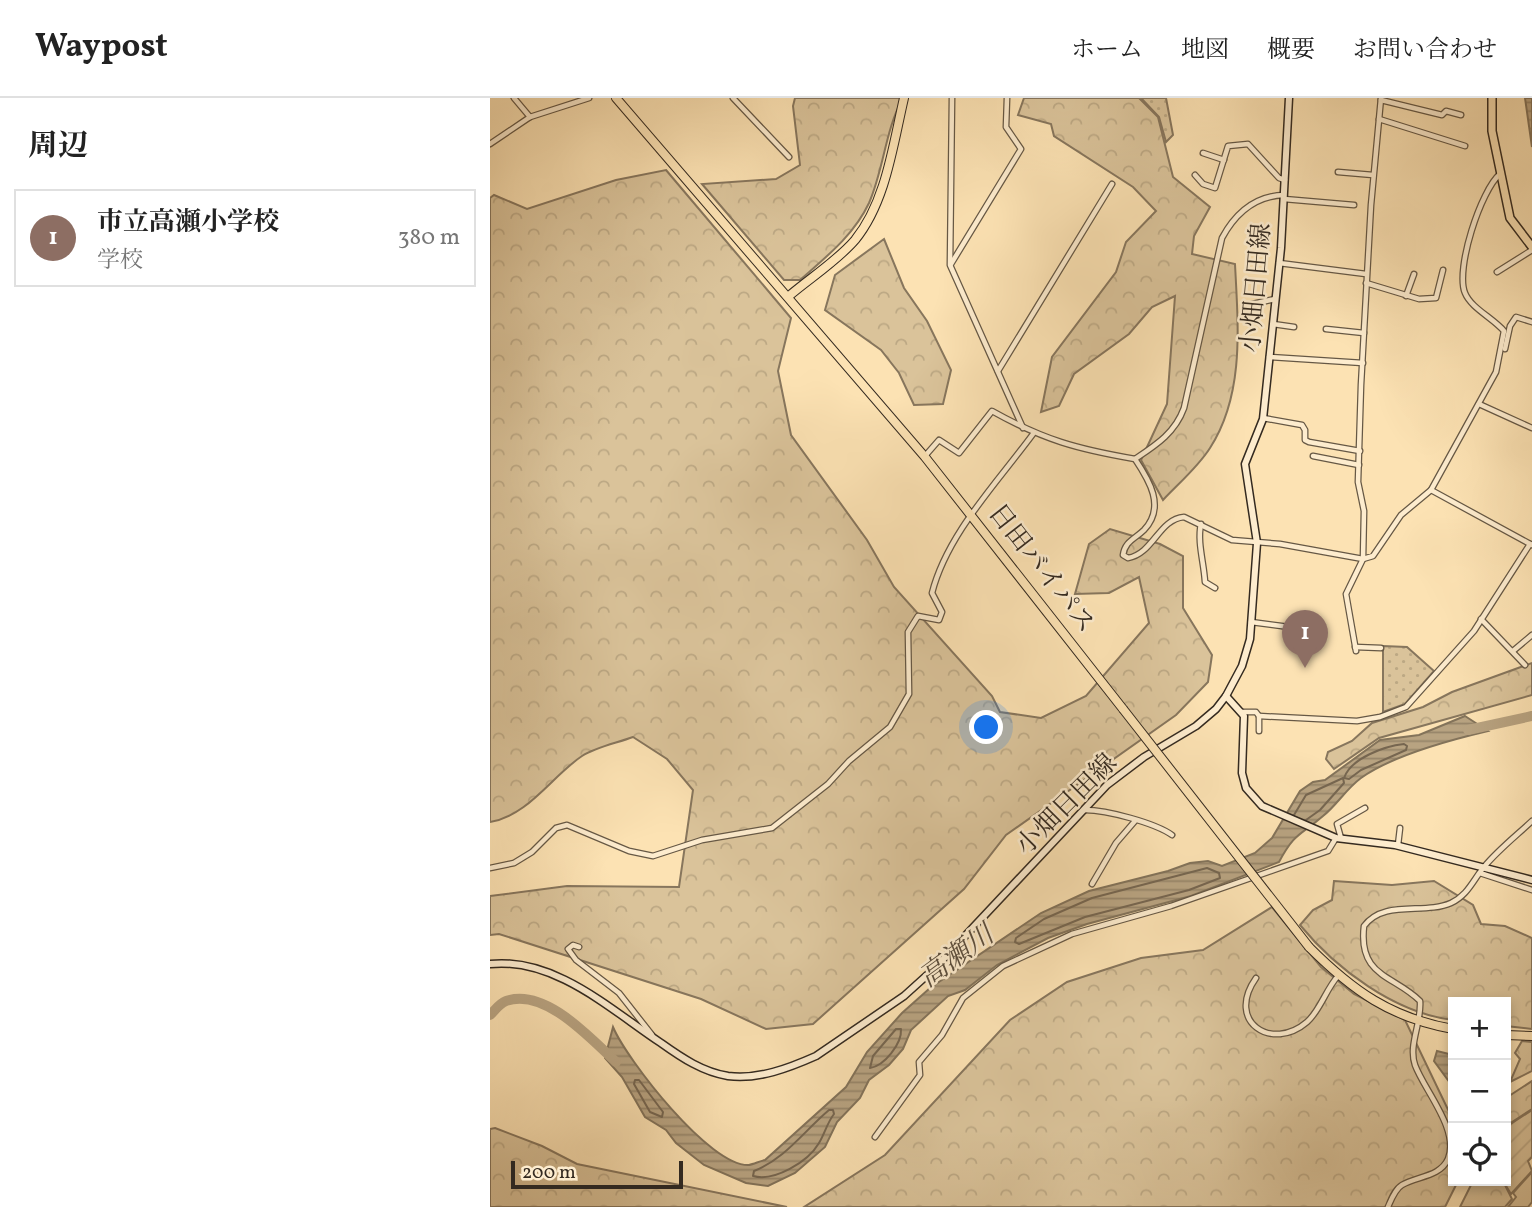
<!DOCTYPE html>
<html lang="ja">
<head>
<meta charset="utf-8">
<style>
	body { margin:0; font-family:Vollkorn,"Noto Serif JP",serif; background:#f2f2f2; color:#222 }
	.controls { position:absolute; right:21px; bottom:21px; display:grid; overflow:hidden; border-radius:0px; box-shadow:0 4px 10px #0003 }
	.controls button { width:63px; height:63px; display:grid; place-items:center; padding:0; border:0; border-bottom:2px solid #e0e0e0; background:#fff; color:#222; font:35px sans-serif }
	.scale { position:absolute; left:21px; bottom:18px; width:172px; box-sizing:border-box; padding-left:7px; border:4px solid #342a20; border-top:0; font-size:19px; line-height:24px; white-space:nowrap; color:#342a20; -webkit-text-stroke:5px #fdecce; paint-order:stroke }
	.you { position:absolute; left:497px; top:630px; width:24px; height:24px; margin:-18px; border:5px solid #fff; border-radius:50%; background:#1a73e8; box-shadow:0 0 0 10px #1a73e833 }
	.badge { display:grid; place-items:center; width:46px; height:46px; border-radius:50%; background:#1a73e8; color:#fff; font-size:23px; font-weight:700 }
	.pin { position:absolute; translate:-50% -58px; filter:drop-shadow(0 2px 4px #0008) }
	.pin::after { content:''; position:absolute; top:37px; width:24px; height:21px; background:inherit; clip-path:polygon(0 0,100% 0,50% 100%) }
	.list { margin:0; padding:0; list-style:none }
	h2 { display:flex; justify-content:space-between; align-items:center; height:91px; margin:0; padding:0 28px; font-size:30px }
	h2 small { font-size:23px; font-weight:400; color:#767676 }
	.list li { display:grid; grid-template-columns:46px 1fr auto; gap:21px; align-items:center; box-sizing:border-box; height:98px; margin:0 14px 14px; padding:0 14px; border:2px solid #e0e0e0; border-radius:0px }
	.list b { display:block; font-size:26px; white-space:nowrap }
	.list p { margin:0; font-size:23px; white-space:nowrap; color:#767676 }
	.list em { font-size:23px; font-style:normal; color:#767676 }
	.icon { flex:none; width:38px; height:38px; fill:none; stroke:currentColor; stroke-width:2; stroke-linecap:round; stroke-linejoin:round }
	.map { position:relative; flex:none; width:1042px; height:1109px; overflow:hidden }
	header { display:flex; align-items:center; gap:42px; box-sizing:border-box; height:98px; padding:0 35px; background:#fff; border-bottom:2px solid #e0e0e0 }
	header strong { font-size:33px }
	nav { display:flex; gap:38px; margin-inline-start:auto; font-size:24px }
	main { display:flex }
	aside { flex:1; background:#fff }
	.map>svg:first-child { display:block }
	.grass { fill:url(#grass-dots); stroke:#87765d; stroke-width:2 }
	.forest { fill:url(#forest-crowns); stroke:#87765d; stroke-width:2 }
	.garden { fill:url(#garden-furrows); stroke:#87765d; stroke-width:2 }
	.pitch { fill:#dac39a; stroke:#87765d; stroke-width:2 }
	.water { fill:url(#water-rules); stroke:#83735a; stroke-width:2 }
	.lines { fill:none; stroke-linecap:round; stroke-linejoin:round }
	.shore { stroke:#766650; stroke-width:2 }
	.river { stroke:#b8a381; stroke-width:10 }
	.street-casing { stroke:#665845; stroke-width:7 }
	.secondary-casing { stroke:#342a20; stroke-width:9 }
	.primary-casing { stroke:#342a20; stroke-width:10 }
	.highway-casing { stroke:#342a20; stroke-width:10 }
	.street { stroke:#fdecce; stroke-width:4.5 }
	.secondary { stroke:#fdecce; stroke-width:6 }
	.primary { stroke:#fce2b3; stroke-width:7 }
	.highway { stroke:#fce2b3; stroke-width:8 }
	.highway-bridge-casing { stroke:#342a20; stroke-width:10; stroke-linecap:butt }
	.highway-bridge { stroke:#fce2b3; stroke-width:8 }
	.labels { text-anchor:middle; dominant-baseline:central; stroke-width:5; stroke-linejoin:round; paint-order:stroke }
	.street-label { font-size:26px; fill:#342a20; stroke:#fdecce }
	.water-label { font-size:28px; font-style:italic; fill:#5c4e3d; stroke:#fdecce }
</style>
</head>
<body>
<header>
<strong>Waypost</strong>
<nav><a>ホーム</a><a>地図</a><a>概要</a><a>お問い合わせ</a></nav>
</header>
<main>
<aside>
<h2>周辺<small></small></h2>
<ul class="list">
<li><span class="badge" style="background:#8d6e63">1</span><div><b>市立高瀬小学校</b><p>学校</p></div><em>380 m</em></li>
</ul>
</aside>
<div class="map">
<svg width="1042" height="1109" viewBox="0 0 1042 1109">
	<defs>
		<pattern id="grass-dots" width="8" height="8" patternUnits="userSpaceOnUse" patternTransform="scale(1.75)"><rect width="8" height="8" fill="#dac39a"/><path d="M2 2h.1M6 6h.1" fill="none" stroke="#bca884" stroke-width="1.8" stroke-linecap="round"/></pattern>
		<pattern id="forest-crowns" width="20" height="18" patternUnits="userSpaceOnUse" patternTransform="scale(1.75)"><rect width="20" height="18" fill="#dac39a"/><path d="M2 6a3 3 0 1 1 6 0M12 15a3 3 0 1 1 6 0" fill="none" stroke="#bca884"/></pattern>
		<pattern id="garden-furrows" width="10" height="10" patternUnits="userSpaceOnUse" patternTransform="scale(1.75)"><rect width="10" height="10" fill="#dac39a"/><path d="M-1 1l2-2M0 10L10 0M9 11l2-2" fill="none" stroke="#bca884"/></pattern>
		<pattern id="water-rules" width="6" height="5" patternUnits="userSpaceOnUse" patternTransform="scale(1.75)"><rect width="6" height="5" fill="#b8a381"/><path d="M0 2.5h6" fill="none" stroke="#968569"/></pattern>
	</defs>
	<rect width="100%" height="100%" fill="#fce2b3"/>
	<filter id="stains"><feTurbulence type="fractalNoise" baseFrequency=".00286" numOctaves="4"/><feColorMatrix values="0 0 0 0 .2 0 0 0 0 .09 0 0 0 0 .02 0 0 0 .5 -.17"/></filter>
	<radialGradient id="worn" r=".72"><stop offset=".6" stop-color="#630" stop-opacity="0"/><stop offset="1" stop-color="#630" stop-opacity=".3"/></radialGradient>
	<g class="grass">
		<path d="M651,0H676L683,37L676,44L669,19Z"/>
		<path d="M893,548L917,549L944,573L915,606L893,614Z"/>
	</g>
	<g class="forest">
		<path d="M305,0H413C395,32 394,71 379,105C364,137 336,159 310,182H294L212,86L286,81L310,67L303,8Z"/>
		<path d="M534,0H649L668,19L683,79L720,109L704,138L702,156L745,166C748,227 755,296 720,350C708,369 689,385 673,402L651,362L677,306L685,198L662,209L639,236L584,276L569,308L551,314L562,259L626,174L636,144L666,113L643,89L564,38L561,26L528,17Z"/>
		<path d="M176,72L301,220L288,273L301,337L377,442L404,489L502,598L510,614L551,620L596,598L659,525L649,479L619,495L585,496L599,446L620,431L670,446L693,458V510L722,557L718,584L686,617L516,737L474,791L323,926L276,931L211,901L9,836L0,837V798L77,788L189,789L203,692L177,661L143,639C127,645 106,649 92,658C62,678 38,718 0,724V100L4,97L37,111L126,82Z"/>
		<path d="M394,141L414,190L437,223L461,272L453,306L424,307L409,275L391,252L335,212L345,177Z"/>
		<path d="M1042,565V597L889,640L844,671L836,661L838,654L862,643L882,625L933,609L962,594Z"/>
		<path d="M844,783L902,787L944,783L983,807L991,826L1015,828L1042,840V931L1016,928V904H963V922C905,915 846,871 810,827L823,812L842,802Z"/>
		<path d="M782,809L831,869L864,896L915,922L963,1022V1083H968L955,1109H314L395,1057L520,922L577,884L651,860L713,852Z"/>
		<path d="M1032,943L1042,944V973L1020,984L1030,961L1025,955Z"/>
		<path d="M1042,983V1011L1016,1028V1000Z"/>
		<path d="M5,1030L52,1048L87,1066L297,1109H0V1031Z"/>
		<path d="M983,1083H1013L1022,1101L1015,1109H970Z"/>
	</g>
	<path class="garden" d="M1042,1012V1059L1038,1063L1042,1073L1021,1096L1013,1083H1016V1029Z"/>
	<path class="pitch" d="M1042,1074V1104L1038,1109H1018L1026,1099L1023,1095Z"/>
	<g class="water">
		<path d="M1035,0H1042V49Z"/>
		<path d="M975,618L998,633C960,642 903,657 871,680C856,691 847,707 833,718C810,738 805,734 789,764L701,798L597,826L558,840L507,867L475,892L458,898L421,932L413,951L399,967L379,982L370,1000L347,1024L335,1049L305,1075L278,1088L256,1085L214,1067L186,1045L176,1032L155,1019L132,979L115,960L123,929C137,962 220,1069 259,1067C264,1066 270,1063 275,1062L356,989L377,954L412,915L440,890L551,815L599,793L678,773L700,765L718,763L732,768L765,755L782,740L810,693L823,684L835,682L890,642L929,637Z"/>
		<path d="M947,953L963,957V989L944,963Z"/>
	</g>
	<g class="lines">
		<g class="shore">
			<path d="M914,646L917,648L916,652L871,672L859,681L854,680C861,660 895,648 914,646Z"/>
			<path d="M804,717L816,697L853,680L854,685L830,712L816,722"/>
			<path d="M717,770L729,775L730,780L699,792L595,819L529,846L525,844L526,840L554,821L602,800Z"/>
			<path d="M411,931C412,946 394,968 380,970L383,958L406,931Z"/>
			<path d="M145,982H149L173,1014L172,1019L160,1014L144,986Z"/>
			<path d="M339,1012H343L344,1016C337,1025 335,1035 329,1045C318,1064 284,1084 263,1078L264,1073C295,1061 314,1033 339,1012Z"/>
		</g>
		<g class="river">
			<path d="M978,632L1042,618"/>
			<path d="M0,917C5,912 10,905 16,903C55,889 101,941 126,964"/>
		</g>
		<g class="street-casing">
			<g id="street">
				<path d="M24,0L40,19"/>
				<path d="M243,0L299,59"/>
				<path d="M462,0L460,167L533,330"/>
				<path d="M891,2L952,17L956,13L971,17"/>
				<path d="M889,21L975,48"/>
				<path d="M0,46L40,19L99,0"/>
				<path d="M713,55L734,62"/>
				<path d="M848,74L883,77"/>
				<path d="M705,77L713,86L725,90L738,48L758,46L789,80L795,82"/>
				<path d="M794,101L864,107"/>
				<path d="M789,165L876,176"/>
				<path d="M461,166L531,51L516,29L517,0"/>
				<path d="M1007,174L1042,152"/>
				<path d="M876,185L929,201L946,200L953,172"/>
				<path d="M916,198L924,176"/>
				<path d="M758,207L785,201"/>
				<path d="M783,226L804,229"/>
				<path d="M836,231L874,235"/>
				<path d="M1015,251L1020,228L1026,219L1042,224"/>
				<path d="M779,259L873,265"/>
				<path d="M508,273L622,86"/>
				<path d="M989,306L1042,330"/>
				<path d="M773,320L812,327L815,332V342L819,344L870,353"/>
				<path d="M435,358L449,342L469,355L502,313C554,342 587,351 645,361C666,347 685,335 694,310L732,140C745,116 765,98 794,97"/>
				<path d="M823,358L869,367"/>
				<path d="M645,361C659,382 676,409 654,432C645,441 635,443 633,457L638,460C663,456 669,421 694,419L742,442L790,446L873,461L883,458L911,417L941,392L1006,274L1014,233C1003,220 981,210 975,195C965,171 991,92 1010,76"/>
				<path d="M941,392L1042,447"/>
				<path d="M711,426C707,444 714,465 715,484L725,490"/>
				<path d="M991,521L1035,567"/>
				<path d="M761,524L799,529"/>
				<path d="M865,549L891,550"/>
				<path d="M866,553L856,496L873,461L874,413L868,384L871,287L881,107L891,0"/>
				<path d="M1023,553L1042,537"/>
				<path d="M752,614H766L769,618V633"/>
				<path d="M769,618L867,623L890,619L916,609L984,533L1040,446"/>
				<path d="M595,712C617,712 665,725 682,737"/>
				<path d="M851,740L847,726L875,710"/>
				<path d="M908,747L910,730"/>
				<path d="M0,770L24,765L42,754L66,730L77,727L139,753L163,758L212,742L282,730L338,686L359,663L400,629L419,596L418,534L428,518L449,522L452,514L442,495C457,436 507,385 543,336"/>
				<path d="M990,775L1042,792"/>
				<path d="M602,786L626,745L645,723"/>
				<path d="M89,849L83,847L78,851L86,862L129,895L162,937"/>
				<path d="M766,880C735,924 782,954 817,924C830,913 836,891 848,878"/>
				<path d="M385,1039L430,977L429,964L452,937L473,900L513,868L582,836L681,808L838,753L846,740"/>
				<path d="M898,1109C901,1102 905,1091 912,1087C927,1078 950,1079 958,1061C970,1032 934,992 925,967C918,947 932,924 930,903C904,877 868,879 874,828C894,801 934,817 961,805C978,797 983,782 994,769C1008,752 1026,738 1042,723"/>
			</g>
		</g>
		<g class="secondary-casing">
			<g id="secondary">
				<path d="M736,598L754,618L752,675L756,690L772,708L846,740L905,747L1042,782"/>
				<path d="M0,866C65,859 121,912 171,945C192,960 213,974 238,978C268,982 299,970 326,958L414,898L445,870L617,687L654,659L706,628L726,611L736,598L752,568L760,541L767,445L755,366L773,321L791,150L799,0"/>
			</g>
		</g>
		<g class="primary-casing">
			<path id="primary" d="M1002,0V33L1020,120L1042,149"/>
		</g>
		<g class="highway-casing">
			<g id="highway">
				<path d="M126,0L435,359L633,611"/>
				<path d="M299,198C320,180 347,163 365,142C396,104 403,47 414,0"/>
				<path d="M819,849C863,893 901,920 963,931"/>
				<path d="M1016,937L1042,938"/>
			</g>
		</g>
		<use href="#street" class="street"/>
		<use href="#secondary" class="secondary"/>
		<use href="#primary" class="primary"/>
		<use href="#highway" class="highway"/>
		<g class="highway-bridge-casing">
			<path id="highway-bridge" d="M633,611L819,849"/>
		</g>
		<use href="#highway-bridge" class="highway-bridge"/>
	</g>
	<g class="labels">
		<g class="street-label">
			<text transform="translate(767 190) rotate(-85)">小畑日田線</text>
			<text transform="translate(551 471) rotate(52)">日田バイパス</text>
			<text transform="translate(577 707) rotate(-45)">小畑日田線</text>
		</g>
		<g class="water-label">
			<text transform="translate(467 859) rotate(-36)">高瀬川</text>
		</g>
	</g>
	<rect width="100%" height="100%" filter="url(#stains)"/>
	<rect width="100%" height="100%" fill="url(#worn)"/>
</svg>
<div class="controls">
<button>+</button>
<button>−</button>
<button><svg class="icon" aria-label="locate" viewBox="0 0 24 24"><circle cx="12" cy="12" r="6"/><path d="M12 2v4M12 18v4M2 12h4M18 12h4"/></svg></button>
</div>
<div class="scale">200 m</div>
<div class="you"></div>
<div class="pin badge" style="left:815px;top:570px;background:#8d6e63">1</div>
</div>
</main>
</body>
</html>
